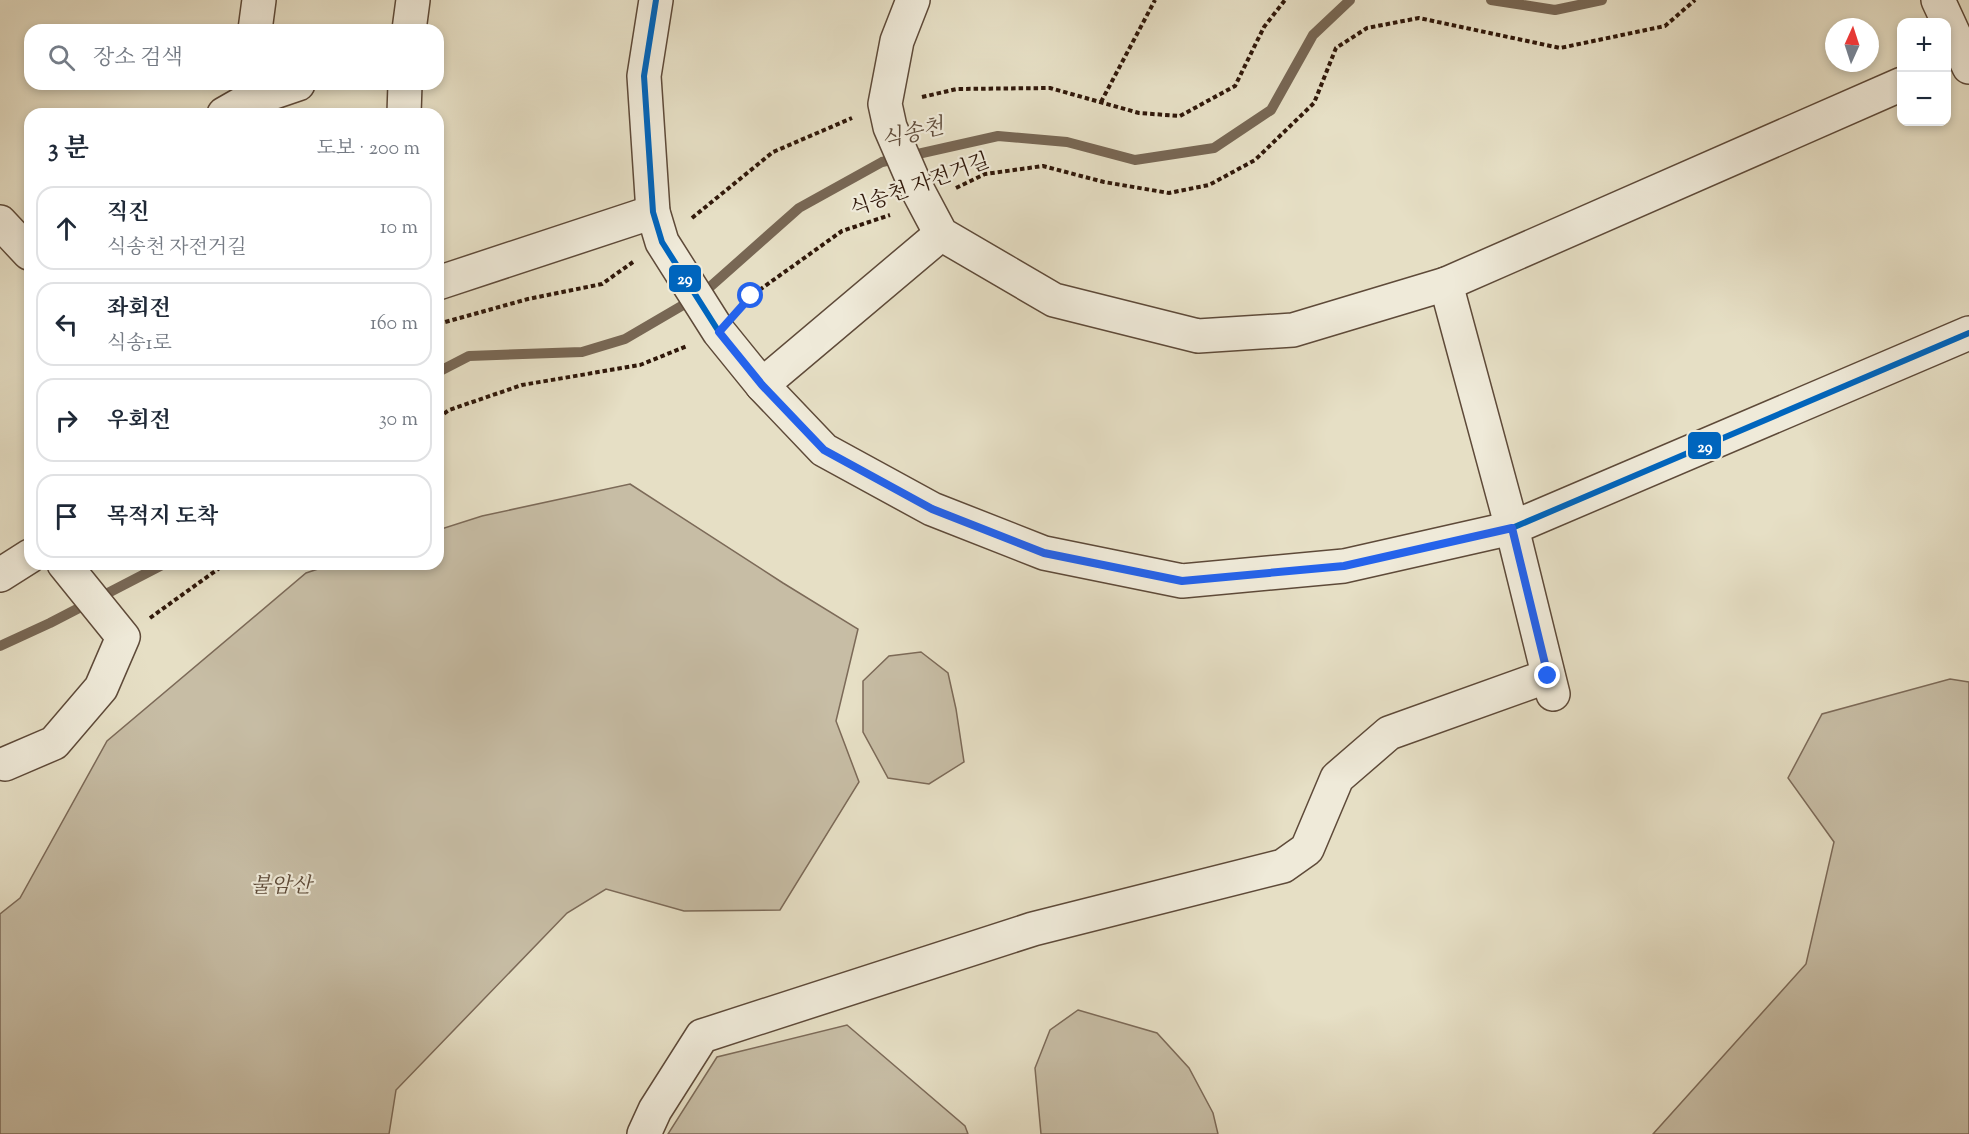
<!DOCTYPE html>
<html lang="ko">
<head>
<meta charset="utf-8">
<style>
	body { margin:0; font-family:"Sorts Mill Goudy","Noto Serif KR",serif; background:#f6f6f7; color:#1f2937 }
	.controls { position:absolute; right:18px; top:18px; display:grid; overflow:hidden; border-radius:12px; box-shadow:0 3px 9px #0003 }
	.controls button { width:54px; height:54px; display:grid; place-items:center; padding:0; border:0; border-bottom:2px solid #e0e1e3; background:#fff; color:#1f2937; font:30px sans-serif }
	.compass { position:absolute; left:1825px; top:18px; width:54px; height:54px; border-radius:50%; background:#fff; box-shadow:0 3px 9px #0003; rotate:3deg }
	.stop { position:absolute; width:18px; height:18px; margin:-14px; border:4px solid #2563eb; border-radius:50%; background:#fff }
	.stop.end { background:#2563eb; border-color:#fff; box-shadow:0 2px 6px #0008 }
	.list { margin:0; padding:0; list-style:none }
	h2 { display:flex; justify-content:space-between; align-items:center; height:78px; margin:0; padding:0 24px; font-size:26px }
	h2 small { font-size:20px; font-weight:400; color:#747a83 }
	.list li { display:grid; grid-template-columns:39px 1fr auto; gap:18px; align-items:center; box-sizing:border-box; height:84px; margin:0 12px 12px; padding:0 12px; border:2px solid #e0e1e3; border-radius:18px }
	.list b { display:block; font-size:22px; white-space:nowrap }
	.list p { margin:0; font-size:20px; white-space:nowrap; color:#747a83 }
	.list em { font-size:20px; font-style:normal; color:#747a83 }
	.icon { flex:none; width:33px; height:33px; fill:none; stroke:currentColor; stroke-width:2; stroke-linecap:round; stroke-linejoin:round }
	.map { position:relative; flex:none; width:1969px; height:1134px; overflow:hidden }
	.search { position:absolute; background:#fff; box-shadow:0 3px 9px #0003; left:24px; top:24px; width:420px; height:66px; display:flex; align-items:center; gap:15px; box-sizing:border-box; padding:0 21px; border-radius:18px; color:#747a83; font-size:22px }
	.panel { position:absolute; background:#fff; box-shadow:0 3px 9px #0003; left:24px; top:108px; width:420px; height:462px; border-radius:18px }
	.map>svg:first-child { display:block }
	.green { fill:#c7bda5; stroke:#7c6a58; stroke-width:1.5 }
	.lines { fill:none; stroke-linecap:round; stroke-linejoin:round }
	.stream { stroke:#786754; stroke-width:10 }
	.minor-casing { stroke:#5e4a39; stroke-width:36 }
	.path { stroke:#30180a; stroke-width:4; stroke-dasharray:4.5 3; stroke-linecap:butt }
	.minor { stroke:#efead9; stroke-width:33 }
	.bus-1-casing { stroke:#efead9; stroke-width:10 }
	.bus-1 { stroke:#0065bd; stroke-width:6 }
	.route { stroke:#2563eb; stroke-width:8 }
	.labels { text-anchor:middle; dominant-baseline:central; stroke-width:4.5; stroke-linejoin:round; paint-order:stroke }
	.street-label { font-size:21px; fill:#30180a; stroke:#efead9 }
	.park-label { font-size:21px; font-style:italic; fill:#5d4a38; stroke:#efead9 }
	.water-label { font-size:22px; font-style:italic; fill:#604c3b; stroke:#efead9 }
	.line-badge { stroke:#efead9; stroke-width:2 }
	.badge-label { font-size:16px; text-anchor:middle; font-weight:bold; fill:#fff }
</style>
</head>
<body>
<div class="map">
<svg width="1969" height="1134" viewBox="0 0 1969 1134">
	<rect width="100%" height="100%" fill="#e6dfc5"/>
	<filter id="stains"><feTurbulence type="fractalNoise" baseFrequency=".00333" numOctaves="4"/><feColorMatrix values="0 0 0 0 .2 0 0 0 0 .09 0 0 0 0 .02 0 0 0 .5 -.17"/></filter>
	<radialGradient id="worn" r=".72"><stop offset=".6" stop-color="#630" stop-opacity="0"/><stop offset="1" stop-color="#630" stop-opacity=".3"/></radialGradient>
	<g class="green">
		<path d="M630,484L783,583L858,629L836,721L859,782L780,910L684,911L606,889L567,913L396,1090L389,1134H0V914L20,898L107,741L306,573L333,564H438V530L482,516Z"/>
		<path d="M921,652L948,673L956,709L964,762L929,784L888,778L863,732V681L889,656Z"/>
		<path d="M1950,679L1969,682V1134H1653L1806,964L1834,842L1788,778L1822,714Z"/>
		<path d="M1078,1010L1157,1033L1189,1068L1213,1113L1218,1134H1041L1035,1068L1050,1030Z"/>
		<path d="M847,1025L965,1126L968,1134H668L717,1057Z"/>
	</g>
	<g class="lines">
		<g class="stream">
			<path d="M1491,0L1555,10L1602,0"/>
			<path d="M438,372L469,356L582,352L625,339L702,294L799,208L882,162L998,136L1067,142L1135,160L1214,148L1271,110L1313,35L1350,0"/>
			<path d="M0,646L50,623L164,564"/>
		</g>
		<g class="minor-casing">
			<g id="minor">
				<path d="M656,0L644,76L653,212L662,242L719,332L762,385L824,450L932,509L1044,553L1182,581L1344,566L1512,528L1969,333"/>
				<path d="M913,0L897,41L885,104L890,127L916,187L941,234L1054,300L1198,336L1293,330L1446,284L1902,84"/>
				<path d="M1938,0L1969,67"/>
				<path d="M255,30L259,0"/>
				<path d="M409,30L413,0"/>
				<path d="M224,114L245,102L298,84"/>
				<path d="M404,114L405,84"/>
				<path d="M0,222L29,253"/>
				<path d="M438,283L653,212"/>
				<path d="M1446,284L1512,528L1553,694"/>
				<path d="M762,385L941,234"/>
				<path d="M0,575L30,556"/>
				<path d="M5,764L54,743L101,688L123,637L64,564"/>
				<path d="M644,1134L655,1110L702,1036L1033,929L1283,866L1307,849L1337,778L1389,733L1548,676"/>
			</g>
		</g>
		<g class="path">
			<path d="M922,97L957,89L1050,88L1139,113L1180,116L1235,86L1264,27L1285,0"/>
			<path d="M1101,102L1155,0"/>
			<path d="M956,188L985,174L1043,166L1104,182L1169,193L1209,185L1255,160L1314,103L1336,48L1367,28L1419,18L1560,48L1665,26L1695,0"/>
			<path d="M692,218L773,152L852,118"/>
			<path d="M743,305L751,296L842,231L890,215"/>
			<path d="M438,324L528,299L602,284L633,262"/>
			<path d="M438,418L449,410L522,385L640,365L687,346"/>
			<path d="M150,618L225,564"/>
		</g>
		<use href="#minor" class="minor"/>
		<g class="bus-1-casing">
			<path id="bus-1" d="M656,0L644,76L653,212L662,242L719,332L762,385L824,450L932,509L1044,553L1182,581L1344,566L1512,528L1969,333"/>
		</g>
		<use href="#bus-1" class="bus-1"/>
	</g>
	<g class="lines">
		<path class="route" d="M751,296L719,332L762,385L824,450L932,509L1044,553L1182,581L1344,566L1512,528L1548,676"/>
	</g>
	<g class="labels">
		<g class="street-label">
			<text transform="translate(920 186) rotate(-20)">식송천 자전거길</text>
		</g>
		<g class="park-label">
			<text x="281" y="887">불암산</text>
		</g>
		<g class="water-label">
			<text transform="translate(913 135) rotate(-14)">식송천</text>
		</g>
	</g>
	<g class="line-badge">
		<rect x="668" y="264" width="34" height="29" rx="6" fill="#0065bd"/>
		<rect x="1687" y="431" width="35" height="29" rx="6" fill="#0065bd"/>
	</g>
	<g class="badge-label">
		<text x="685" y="284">29</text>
		<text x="1705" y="452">29</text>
	</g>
	<rect width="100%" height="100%" filter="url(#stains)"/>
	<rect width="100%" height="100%" fill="url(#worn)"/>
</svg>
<div class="controls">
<button>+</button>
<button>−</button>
</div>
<svg class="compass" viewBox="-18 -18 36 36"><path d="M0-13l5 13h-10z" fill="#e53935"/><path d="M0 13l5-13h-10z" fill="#747a83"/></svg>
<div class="stop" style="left:751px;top:296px"></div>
<div class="stop end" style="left:1548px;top:676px"></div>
<div class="search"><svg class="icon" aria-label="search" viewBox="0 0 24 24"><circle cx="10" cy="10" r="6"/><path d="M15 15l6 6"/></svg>장소 검색</div>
<section class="panel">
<h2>3 분<small>도보 · 200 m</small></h2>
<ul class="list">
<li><svg class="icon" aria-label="ahead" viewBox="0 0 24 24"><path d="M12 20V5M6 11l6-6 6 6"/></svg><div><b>직진</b><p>식송천 자전거길</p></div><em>10 m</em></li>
<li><svg class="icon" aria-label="left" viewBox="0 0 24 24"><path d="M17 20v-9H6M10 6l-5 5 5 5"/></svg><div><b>좌회전</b><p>식송1로</p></div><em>160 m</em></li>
<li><svg class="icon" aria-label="right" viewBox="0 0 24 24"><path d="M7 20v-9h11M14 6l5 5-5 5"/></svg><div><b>우회전</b></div><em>30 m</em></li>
<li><svg class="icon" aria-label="arrive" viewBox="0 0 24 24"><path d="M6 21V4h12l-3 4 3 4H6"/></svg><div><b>목적지 도착</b></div></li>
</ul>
</section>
</div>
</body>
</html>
